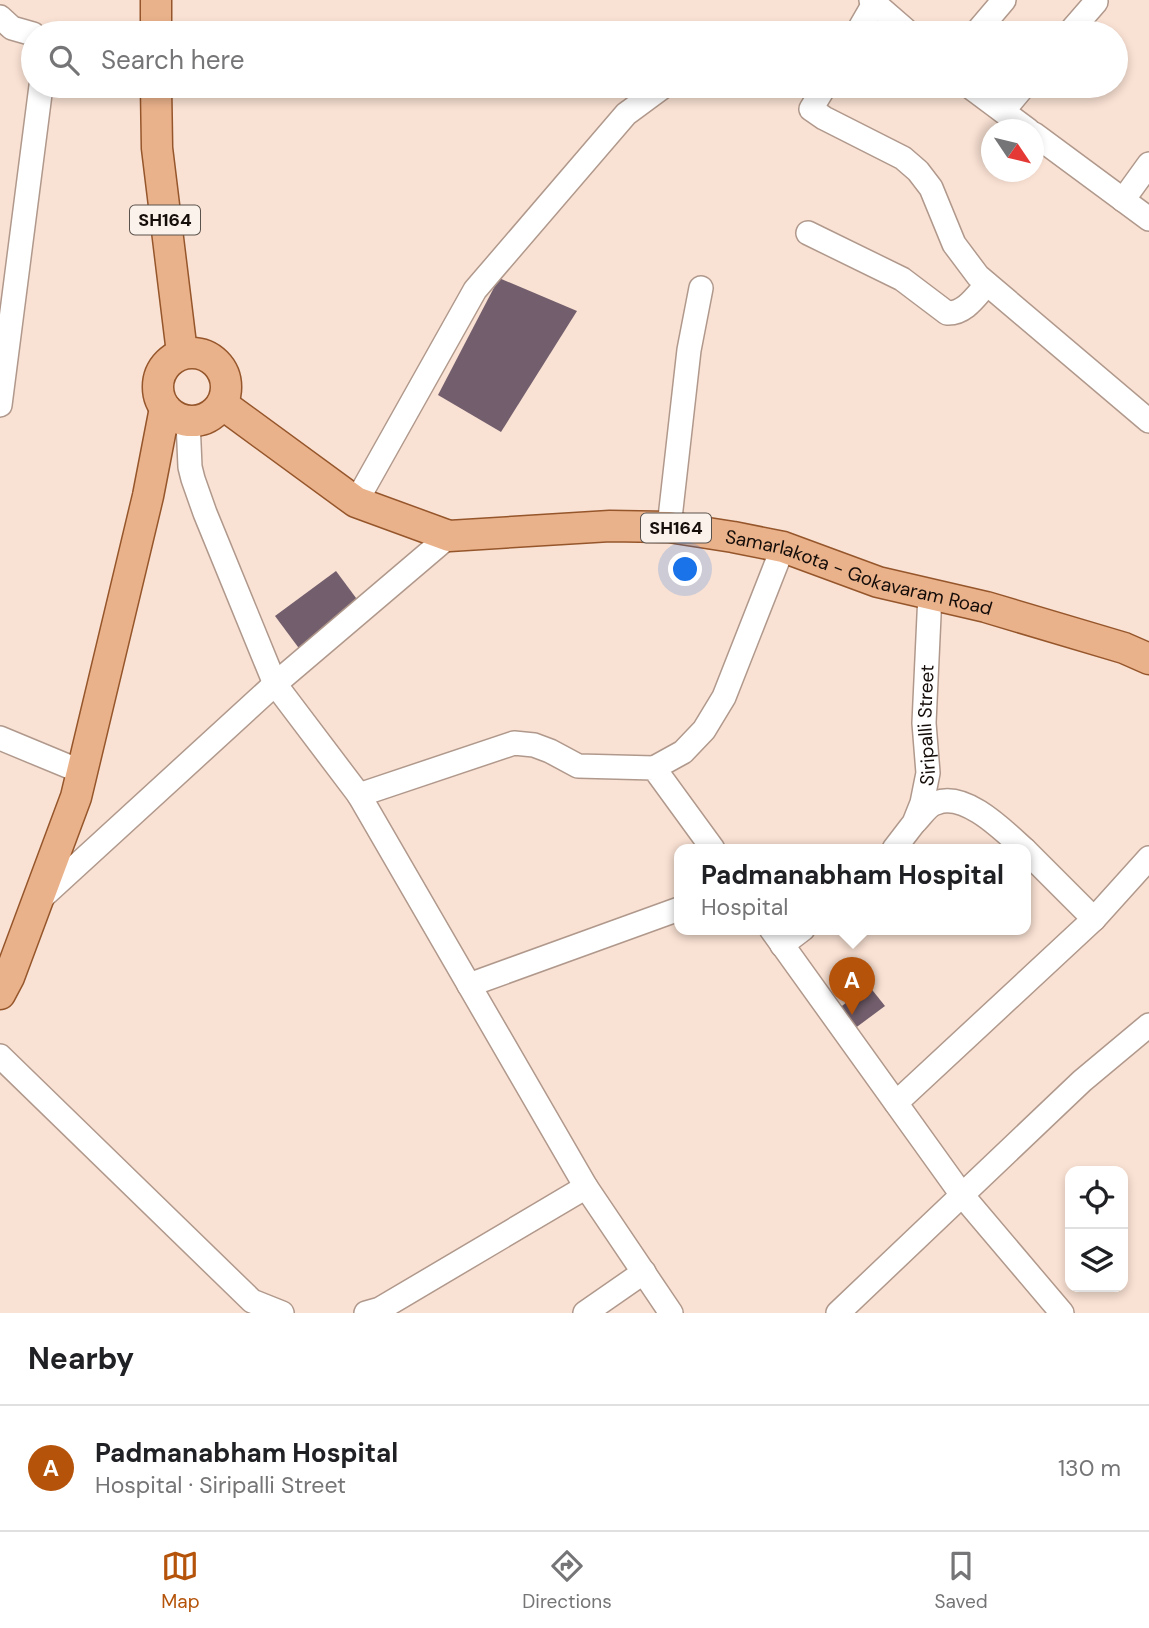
<!DOCTYPE html>
<html lang="en">
<head>
<meta charset="utf-8">
<style>
	body { margin:0; font-family:"DM Sans",sans-serif; background:#f6f6f6; color:#202124 }
	.controls { position:absolute; right:21px; bottom:21px; display:grid; overflow:hidden; border-radius:14px; box-shadow:0 4px 10px #0003 }
	.controls button { width:63px; height:63px; display:grid; place-items:center; padding:0; border:0; border-bottom:2px solid #e0e0e0; background:#fff; color:#202124; font:35px sans-serif }
	.compass { position:absolute; left:981px; top:119px; width:63px; height:63px; border-radius:50%; background:#fff; box-shadow:0 4px 10px #0003; rotate:125deg }
	.you { position:absolute; left:686px; top:570px; width:24px; height:24px; margin:-18px; border:5px solid #fff; border-radius:50%; background:#1a73e8; box-shadow:0 0 0 10px #1a73e833 }
	.badge { display:grid; place-items:center; width:46px; height:46px; border-radius:50%; background:#b45309; color:#fff; font-size:23px; font-weight:700 }
	.pin { position:absolute; translate:-50% -58px; filter:drop-shadow(0 2px 4px #0008) }
	.pin::after { content:''; position:absolute; top:37px; width:24px; height:21px; background:inherit; clip-path:polygon(0 0,100% 0,50% 100%) }
	.popup { position:absolute; left:674px; top:844px; width:357px; height:91px; box-sizing:border-box; display:grid; place-content:center; border-radius:14px; background:#fff; filter:drop-shadow(0 2px 5px #0005); font-size:23px; white-space:nowrap; color:#757577 }
	.popup b { font-size:26px; color:#202124 }
	.popup::after { content:''; position:absolute; left:50%; top:100%; margin-left:-14px; border:14px solid transparent; border-top-color:#fff }
	.list { margin:0; padding:0; list-style:none }
	h2 { display:flex; justify-content:space-between; align-items:center; height:91px; margin:0; padding:0 28px; font-size:30px }
	h2 small { font-size:23px; font-weight:400; color:#757577 }
	.list li { display:grid; grid-template-columns:46px 1fr auto; gap:21px; align-items:center; box-sizing:border-box; height:126px; padding:0 28px; border-top:2px solid #e0e0e0 }
	.list b { display:block; font-size:26px; white-space:nowrap }
	.list p { margin:0; font-size:23px; white-space:nowrap; color:#757577 }
	.list em { font-size:23px; font-style:normal; color:#757577 }
	.icon { flex:none; width:38px; height:38px; fill:none; stroke:currentColor; stroke-width:2; stroke-linecap:round; stroke-linejoin:round }
	.map { position:relative; flex:none; width:1149px; height:1313px; overflow:hidden }
	.search { position:absolute; background:#fff; box-shadow:0 4px 10px #0003; left:21px; right:21px; top:21px; height:77px; display:flex; align-items:center; gap:18px; box-sizing:border-box; padding:0 24px; border-radius:38px; color:#757577; font-size:26px }
	.sheet { height:217px; background:#fff }
	nav { display:flex; justify-content:space-around; align-items:center; box-sizing:border-box; height:98px; border-top:2px solid #e0e0e0; background:#fff; font-size:19px; color:#757577 }
	nav a { display:grid; justify-items:center; gap:4px }
	nav .on { color:#b45309 }
	.map>svg:first-child { display:block }
	.building { fill:#725e6c }
	.lines { fill:none; stroke-linecap:round; stroke-linejoin:round }
	.minor-casing { stroke:#b0998c; stroke-width:26 }
	.major-casing { stroke:#96562b; stroke-width:33 }
	.minor { stroke:#fff; stroke-width:23 }
	.major { stroke:#eab28b; stroke-width:30 }
	.labels { text-anchor:middle; dominant-baseline:central; stroke-width:7; stroke-linejoin:round; paint-order:stroke }
	.shield { fill:#fcf2ec; stroke:#5a524d; stroke-width:2 }
	.shield-label { font-size:18px; font-weight:bold; fill:#150d09 }
	.street-label { font-size:19px; fill:#150d09; stroke:#fcf2ec }
</style>
</head>
<body>
<div class="map">
<svg width="1149" height="1313" viewBox="0 0 1149 1313">
	<rect width="100%" height="100%" fill="#f9e1d3"/>
	<g class="building">
		<path d="M499,278L577,311L501,432L438,395Z"/>
		<path d="M336,571L362,606L301,651L275,616Z"/>
		<path d="M869,986L885,1006L850,1032L835,1011Z"/>
	</g>
	<g class="lines">
		<g class="minor-casing">
			<g id="minor">
				<path d="M871,0L909,33"/>
				<path d="M0,17L12,28L33,34"/>
				<path d="M857,33L876,0"/>
				<path d="M976,33L1004,0"/>
				<path d="M1069,33L1096,2"/>
				<path d="M825,86L811,109L824,118L903,158L918,171L931,188L954,244L978,276L1149,421"/>
				<path d="M969,86L1028,130"/>
				<path d="M1003,111L1024,86"/>
				<path d="M1034,134L1149,219"/>
				<path d="M1123,200L1149,164"/>
				<path d="M808,233L902,279L947,313C965,314 976,296 987,284"/>
				<path d="M0,405L41,86"/>
				<path d="M188,421L190,467L193,479L205,513L275,684L359,795L586,1187L671,1313"/>
				<path d="M356,502L475,290L626,114L664,86"/>
				<path d="M669,527L689,350L701,288"/>
				<path d="M0,738L82,772"/>
				<path d="M654,768L683,752L704,730L724,697L783,547"/>
				<path d="M359,795L514,743L534,745L550,751L578,766L654,768L713,849"/>
				<path d="M916,821C922,815 928,805 936,803C965,791 1004,831 1024,849"/>
				<path id="s1" d="M894,849L914,823L922,803L928,773L924,723L930,594"/>
				<path d="M1025,850L1094,919"/>
				<path d="M38,901L275,684L449,536"/>
				<path d="M771,929L962,1195L1062,1313"/>
				<path d="M782,945L803,929"/>
				<path d="M469,985L679,909"/>
				<path d="M0,1056L252,1301L282,1313"/>
				<path d="M896,1103L1094,919L1149,858"/>
				<path d="M366,1313L380,1309L586,1187"/>
				<path d="M585,1313L644,1272"/>
				<path d="M838,1313L1082,1081L1149,1025"/>
			</g>
		</g>
		<g class="major-casing">
			<g id="major">
				<path d="M156,0V33"/>
				<path d="M156,86L157,148L182,353"/>
				<circle cx="192" cy="387" r="34"/>
				<path id="s2" d="M222,404L356,502L449,536L610,526L669,527L733,537L783,547L878,582L986,607L1124,648L1149,659"/>
				<path d="M0,994L9,977L76,797L148,496L165,408"/>
			</g>
		</g>
		<use href="#minor" class="minor"/>
		<use href="#major" class="major"/>
	</g>
	<g class="labels">
		<g class="shield">
			<rect x="130" y="205.5" width="70" height="29" rx="5"/>
			<rect x="641" y="513.5" width="70" height="29" rx="5"/>
		</g>
		<g class="shield-label">
			<text x="165" y="220">SH164</text>
			<text x="676" y="528">SH164</text>
		</g>
		<g class="street-label">
			<text stroke="none"><textPath href="#s2" startOffset="681">Samarlakota - Gokavaram Road</textPath></text>
			<text stroke="none"><textPath href="#s1" startOffset="133">Siripalli Street</textPath></text>
		</g>
	</g>
</svg>
<div class="controls">
<button><svg class="icon" aria-label="locate" viewBox="0 0 24 24"><circle cx="12" cy="12" r="6"/><path d="M12 2v4M12 18v4M2 12h4M18 12h4"/></svg></button>
<button><svg class="icon" aria-label="layers" viewBox="0 0 24 24"><path d="M12 4l9 5-9 5-9-5zM3 14l9 5 9-5"/></svg></button>
</div>
<svg class="compass" viewBox="-18 -18 36 36"><path d="M0-13l5 13h-10z" fill="#e53935"/><path d="M0 13l5-13h-10z" fill="#757577"/></svg>
<div class="you"></div>
<div class="pin badge" style="left:852px;top:1015px">A</div>
<div class="popup"><b>Padmanabham Hospital</b>Hospital</div>
<div class="search"><svg class="icon" aria-label="search" viewBox="0 0 24 24"><circle cx="10" cy="10" r="6"/><path d="M15 15l6 6"/></svg>Search here</div>
</div>
<section class="sheet">
<h2>Nearby<small></small></h2>
<ul class="list">
<li><span class="badge">A</span><div><b>Padmanabham Hospital</b><p>Hospital · Siripalli Street</p></div><em>130 m</em></li>
</ul>
</section>
<nav>
<a class="on"><svg class="icon" aria-label="map" viewBox="0 0 24 24"><path d="M3 6l6-2 6 2 6-2v14l-6 2-6-2-6 2zM9 4v14M15 6v14"/></svg>Map</a>
<a><svg class="icon" aria-label="directions" viewBox="0 0 24 24"><path d="M12 3l9 9-9 9-9-9zM9 14v-3h6M13 9l2 2-2 2"/></svg>Directions</a>
<a><svg class="icon" aria-label="saved" viewBox="0 0 24 24"><path d="M7 4h10v16l-5-4-5 4z"/></svg>Saved</a>
</nav>
</body>
</html>
